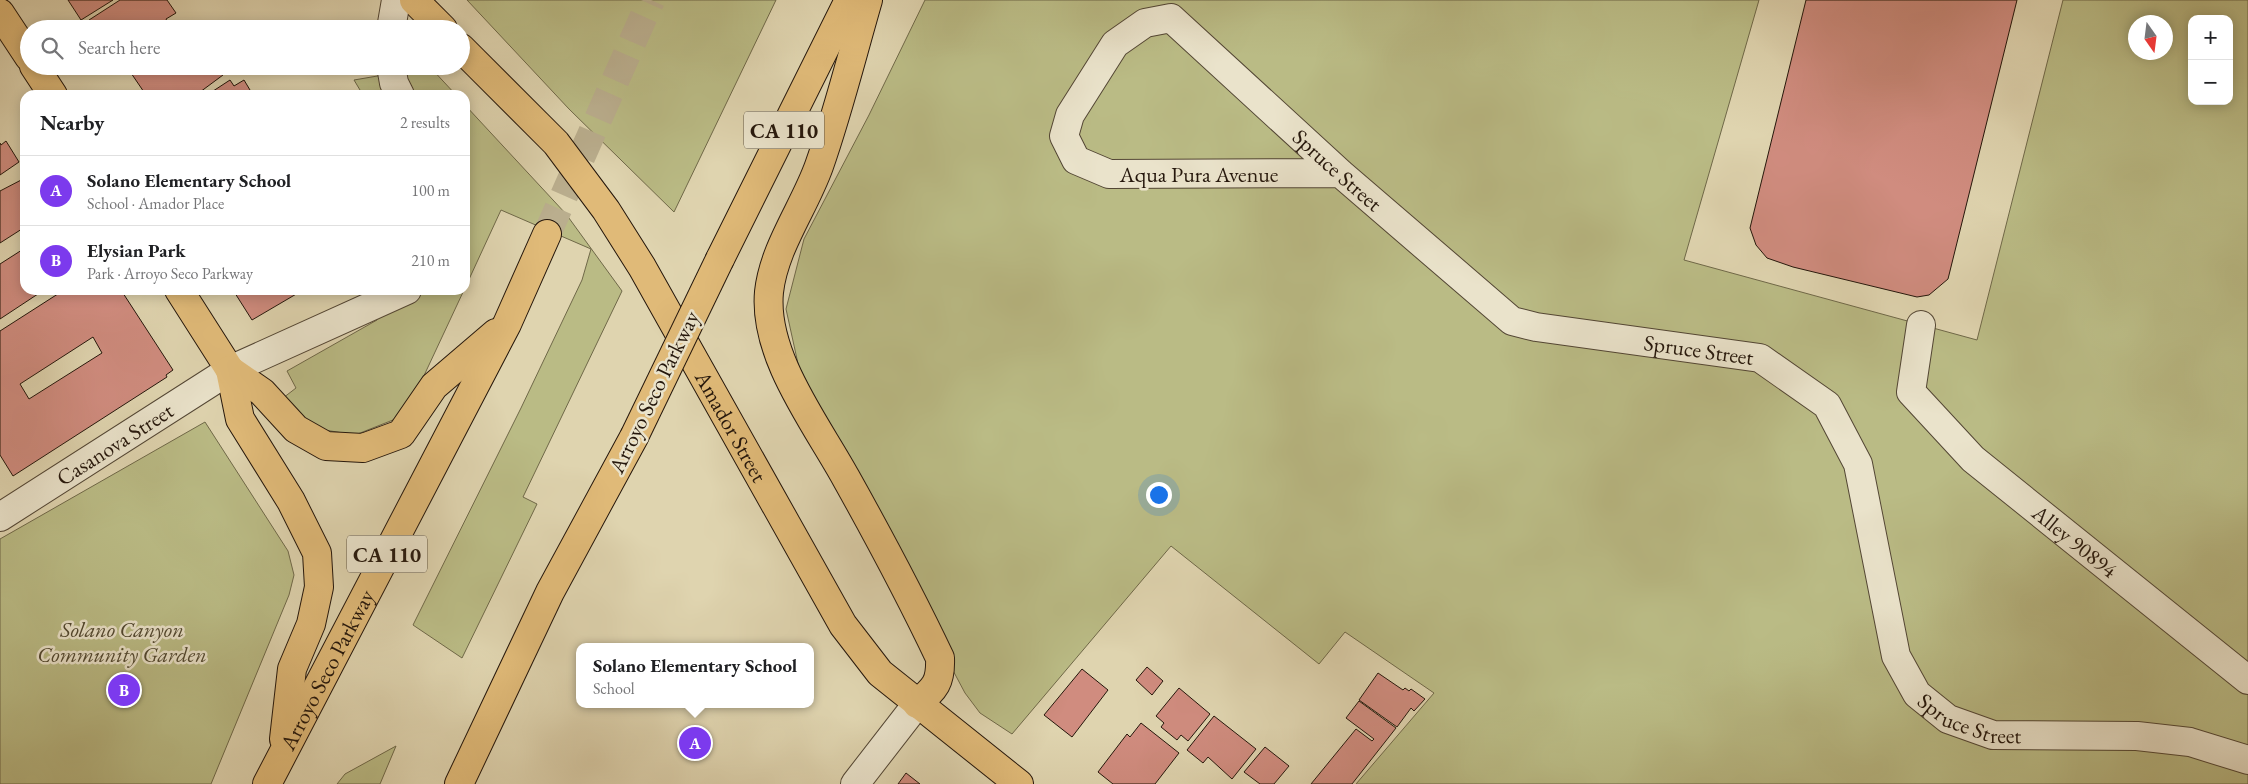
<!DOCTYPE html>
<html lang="en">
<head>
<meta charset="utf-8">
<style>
	body { margin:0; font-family:"EB Garamond",serif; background:#f2f2f2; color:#202124 }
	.controls { position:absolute; right:15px; top:15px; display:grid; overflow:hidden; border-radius:10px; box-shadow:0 2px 12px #0003 }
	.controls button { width:45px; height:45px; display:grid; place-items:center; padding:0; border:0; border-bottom:1px solid #e0e0e0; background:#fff; color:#202124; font:25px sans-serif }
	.compass { position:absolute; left:2128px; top:15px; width:45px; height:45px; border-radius:50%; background:#fff; box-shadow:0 2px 12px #0003; rotate:166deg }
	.you { position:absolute; left:1158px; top:494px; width:18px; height:18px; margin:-12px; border:4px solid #fff; border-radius:50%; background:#1a73e8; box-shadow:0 0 0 8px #1a73e833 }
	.badge { display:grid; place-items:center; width:32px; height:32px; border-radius:50%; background:#7c3aed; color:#fff; font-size:16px; font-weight:700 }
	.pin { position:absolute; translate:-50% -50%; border:2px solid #fff; box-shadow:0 1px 5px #0006 }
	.popup { position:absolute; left:576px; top:643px; width:238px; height:65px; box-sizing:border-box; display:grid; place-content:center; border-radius:10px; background:#fff; filter:drop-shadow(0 1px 4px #0005); font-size:16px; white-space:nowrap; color:#757577 }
	.popup b { font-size:19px; color:#202124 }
	.popup::after { content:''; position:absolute; left:50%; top:100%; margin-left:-10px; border:10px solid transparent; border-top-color:#fff }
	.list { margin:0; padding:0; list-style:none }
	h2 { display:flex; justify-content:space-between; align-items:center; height:65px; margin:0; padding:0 20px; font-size:21px }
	h2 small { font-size:16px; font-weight:400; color:#757577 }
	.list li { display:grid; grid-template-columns:32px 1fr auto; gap:15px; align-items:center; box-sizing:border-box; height:70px; padding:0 20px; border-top:1px solid #e0e0e0 }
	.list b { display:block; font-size:19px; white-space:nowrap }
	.list p { margin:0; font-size:16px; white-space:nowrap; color:#757577 }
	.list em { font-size:16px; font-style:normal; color:#757577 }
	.icon { flex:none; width:28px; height:28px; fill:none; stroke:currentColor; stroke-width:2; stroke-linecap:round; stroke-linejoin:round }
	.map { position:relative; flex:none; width:2248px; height:784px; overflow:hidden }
	.search { position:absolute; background:#fff; box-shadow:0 2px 12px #0003; left:20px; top:20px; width:450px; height:55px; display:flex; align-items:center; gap:12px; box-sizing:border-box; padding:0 18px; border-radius:28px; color:#757577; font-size:19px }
	.panel { position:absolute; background:#fff; box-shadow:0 2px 12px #0003; left:20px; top:90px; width:450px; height:205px; border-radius:15px }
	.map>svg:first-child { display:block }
	.green { fill:#babb85; stroke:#6f6848; fill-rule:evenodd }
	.building { fill:#d08c7f; stroke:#24160b; fill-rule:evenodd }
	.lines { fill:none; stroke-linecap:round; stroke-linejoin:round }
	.highway-tunnel { stroke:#baae8e; stroke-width:28; stroke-dasharray:28 14; stroke-linecap:butt }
	.minor-casing { stroke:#534634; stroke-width:30 }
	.major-casing { stroke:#24160b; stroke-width:30 }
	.highway-casing { stroke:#24160b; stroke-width:30 }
	.minor { stroke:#eae3cb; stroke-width:28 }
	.major { stroke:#e0ba78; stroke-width:28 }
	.highway { stroke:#e0ba78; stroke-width:28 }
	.highway-bridge-casing { stroke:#24160b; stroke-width:30; stroke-linecap:butt }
	.highway-bridge { stroke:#e0ba78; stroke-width:28 }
	.labels { text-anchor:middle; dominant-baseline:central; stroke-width:5; stroke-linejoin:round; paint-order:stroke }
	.shield { fill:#eae3cb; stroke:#5f5445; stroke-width:1 }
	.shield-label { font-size:21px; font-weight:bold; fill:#24160b }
	.street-label { font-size:22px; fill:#24160b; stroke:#eae3cb }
	.park-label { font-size:22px; font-style:italic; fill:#514830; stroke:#eae3cb }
</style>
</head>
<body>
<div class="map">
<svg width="2248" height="784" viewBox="0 0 2248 784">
	<rect width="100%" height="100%" fill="#dfd4af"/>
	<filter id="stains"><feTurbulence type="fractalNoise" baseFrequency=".004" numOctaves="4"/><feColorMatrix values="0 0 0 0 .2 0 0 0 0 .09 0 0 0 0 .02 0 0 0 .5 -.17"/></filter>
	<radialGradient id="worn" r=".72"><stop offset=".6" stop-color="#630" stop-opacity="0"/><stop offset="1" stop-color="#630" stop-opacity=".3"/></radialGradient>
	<g class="green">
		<path d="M467,0H776L674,212L569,109Z"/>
		<path d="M925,0H1759L1684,260L1977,340L2063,0H2248V784H1356L1434,693L1345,632L1319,664L1171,546L1012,734L980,713L965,693L804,391L786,309L804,239L869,115ZM2192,19H2229V101H2192ZM2136,22H2166V52H2136Z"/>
		<path d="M430,67L456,95H363L354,80Z"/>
		<path d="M465,105L566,214L622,291L523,497L537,504L462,658L413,625L521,408L582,280L591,249L501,210L465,288Z"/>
		<path d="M371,290H464L421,382L398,418L355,435L307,427L283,398L296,388L287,371L377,320Z"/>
		<path d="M205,422L288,551L294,575L289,595L211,784H0V539Z"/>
		<path d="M396,746L380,784H337L345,774Z"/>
	</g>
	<g class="building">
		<path d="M68,0H113L81,20Z"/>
		<path d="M120,0H167L176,13L166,19L169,25L163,29H90L89,20Z"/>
		<path d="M1806,0H2017L1948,279L1929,295L1917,297L1793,267L1767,258L1756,245L1750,228Z"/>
		<path d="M141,66H217L223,75L196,95H146L131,73Z"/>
		<path d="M230,80L234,86L244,80L253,95H207Z"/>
		<path d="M6,141L19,162L0,175V143L1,145Z"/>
		<path d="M25,178V227L0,243V191Z"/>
		<path d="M25,248V290H44L0,319V264Z"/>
		<path d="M64,290H121L173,370L166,375L167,377L13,476L0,455V331ZM93,337L102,353L29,399L20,384Z"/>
		<path d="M233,290H296L298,293L252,320Z"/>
		<path d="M1147,667L1163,681L1152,695L1136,680Z"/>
		<path d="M1082,669L1108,690L1072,737L1044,715Z"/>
		<path d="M1378,673L1403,690L1405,688L1409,691L1411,689L1425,699L1414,711L1411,708L1397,727L1359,700Z"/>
		<path d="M1179,688L1210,714L1188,741L1181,735L1177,740L1161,727L1164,723L1156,716Z"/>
		<path d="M1359,701L1396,728L1352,784H1311L1356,729L1372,741L1374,739L1346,718Z"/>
		<path d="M1214,716L1256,749L1232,779L1208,757L1203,763L1187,750Z"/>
		<path d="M1141,723L1179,753L1155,784H1113L1098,772L1127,734L1130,737Z"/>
		<path d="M1265,747L1289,766L1274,784H1260L1244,772Z"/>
		<path d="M906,773L920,784H898Z"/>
	</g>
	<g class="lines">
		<path class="highway-tunnel" d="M547,234L651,0"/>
		<g class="minor-casing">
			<g id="minor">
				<path d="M391,29L396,0"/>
				<path d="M391,66L394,83L400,95"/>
				<path id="s1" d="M1340,173L1109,174L1076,160L1064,136L1070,115L1115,44L1145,23L1171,18L1340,173L1512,321L1536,327L1760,358L1827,405L1858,464L1896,656L1917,694L1948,719L1993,735L2137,736L2190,742L2248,760"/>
				<path id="s2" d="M1921,325L1911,392L1973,459L2248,680"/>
				<path id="s3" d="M0,517L230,370L407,290"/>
				<path d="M855,784L917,704"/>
			</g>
		</g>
		<g class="major-casing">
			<g id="major">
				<path d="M414,0L443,29"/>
				<path d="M0,13L29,57"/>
				<path id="s4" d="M461,48L556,143L606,210L642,267L843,625L880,673L1019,784"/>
				<path d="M34,66L53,95"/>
				<path d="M179,290L230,370"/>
			</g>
		</g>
		<g class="highway-casing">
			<g id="highway">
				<path d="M868,0C852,55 838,112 819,166C804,208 774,247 769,292C763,356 817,425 846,478C879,537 911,597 940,658C941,683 935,688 917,704"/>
				<path d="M720,259L849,0"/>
				<path d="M230,370L240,419L291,501L317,553L319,587L311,624L292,669L284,739"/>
				<path d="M230,370L262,392L296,429L326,446L363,448L401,434L434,386L496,333"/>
				<path id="s5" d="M267,784L507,324L547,234"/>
				<path d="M459,784L550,592L634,437"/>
			</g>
		</g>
		<use href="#minor" class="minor"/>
		<use href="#major" class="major"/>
		<use href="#highway" class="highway"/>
		<g class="highway-bridge-casing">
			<path id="highway-bridge" d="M634,437L720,259"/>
		</g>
		<use href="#highway-bridge" class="highway-bridge"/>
	</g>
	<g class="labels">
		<g class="shield">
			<rect x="744" y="111.5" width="80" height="37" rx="4"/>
			<rect x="347" y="535.5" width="80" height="37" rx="4"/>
		</g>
		<g class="shield-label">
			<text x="784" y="130">CA 110</text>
			<text x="387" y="554">CA 110</text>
		</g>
		<g class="street-label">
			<text stroke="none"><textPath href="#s1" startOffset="688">Spruce Street</textPath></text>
			<text x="1199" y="174">Aqua Pura Avenue</text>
			<text stroke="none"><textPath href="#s1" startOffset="1108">Spruce Street</textPath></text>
			<text transform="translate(654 392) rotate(-64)">Arroyo Seco Parkway</text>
			<text stroke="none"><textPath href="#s4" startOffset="468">Amador Street</textPath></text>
			<text stroke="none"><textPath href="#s3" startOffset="136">Casanova Street</textPath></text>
			<text stroke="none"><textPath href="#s2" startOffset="290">Alley 90894</textPath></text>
			<text stroke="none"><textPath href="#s5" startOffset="129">Arroyo Seco Parkway</textPath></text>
			<text stroke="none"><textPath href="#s1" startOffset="1618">Spruce Street</textPath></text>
		</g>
		<g class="park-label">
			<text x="122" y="629">Solano Canyon<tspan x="122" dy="25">Community Garden</tspan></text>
		</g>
	</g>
	<rect width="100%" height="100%" filter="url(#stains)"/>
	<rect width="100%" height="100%" fill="url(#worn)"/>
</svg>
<div class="controls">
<button>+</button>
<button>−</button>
</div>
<svg class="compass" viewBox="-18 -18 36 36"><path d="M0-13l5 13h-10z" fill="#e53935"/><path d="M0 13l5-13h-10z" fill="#757577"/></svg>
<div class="you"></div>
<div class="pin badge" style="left:695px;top:743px">A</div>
<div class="popup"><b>Solano Elementary School</b>School</div>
<div class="pin badge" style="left:124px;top:690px">B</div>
<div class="search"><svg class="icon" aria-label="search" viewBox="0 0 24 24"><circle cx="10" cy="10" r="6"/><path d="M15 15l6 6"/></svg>Search here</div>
<section class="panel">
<h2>Nearby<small>2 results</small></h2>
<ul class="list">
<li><span class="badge">A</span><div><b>Solano Elementary School</b><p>School · Amador Place</p></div><em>100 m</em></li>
<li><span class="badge">B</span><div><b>Elysian Park</b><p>Park · Arroyo Seco Parkway</p></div><em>210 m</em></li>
</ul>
</section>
</div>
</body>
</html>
